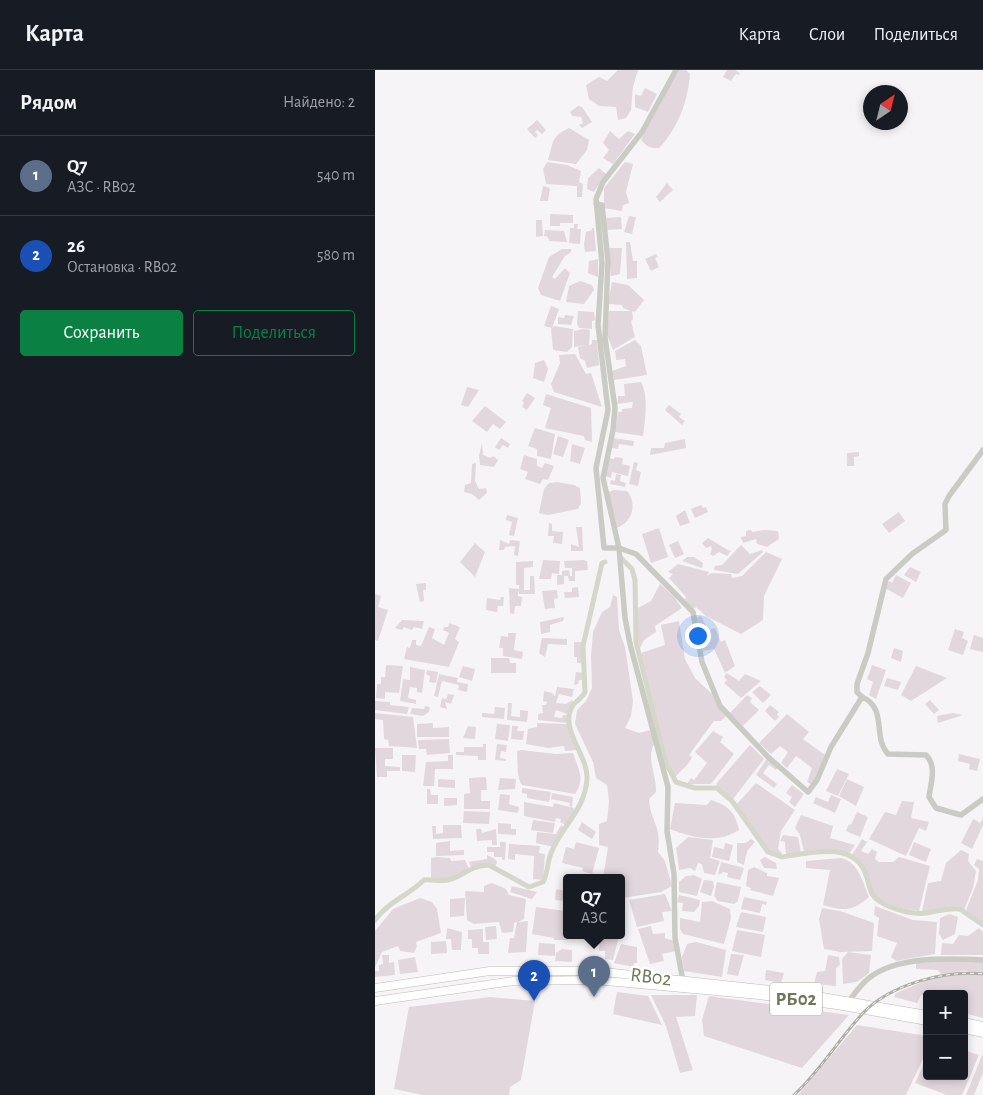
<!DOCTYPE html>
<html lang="ru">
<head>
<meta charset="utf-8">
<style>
	body { margin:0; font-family:"Alegreya Sans",sans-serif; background:#242831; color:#f1f3f6 }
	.controls { position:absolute; right:15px; bottom:15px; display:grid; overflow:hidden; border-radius:5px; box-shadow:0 2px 8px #0003 }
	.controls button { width:45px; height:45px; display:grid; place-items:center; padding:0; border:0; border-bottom:1px solid #363941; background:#171b24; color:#f1f3f6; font:25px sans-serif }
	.compass { position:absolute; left:488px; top:15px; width:45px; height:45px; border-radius:50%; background:#171b24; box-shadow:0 2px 8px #0003; rotate:35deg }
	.you { position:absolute; left:322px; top:565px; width:18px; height:18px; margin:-12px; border:4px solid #fff; border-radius:50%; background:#1a73e8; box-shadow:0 0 0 8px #1a73e833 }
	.badge { display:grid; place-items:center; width:32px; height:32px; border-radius:50%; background:#0b8043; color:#fff; font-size:16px; font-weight:700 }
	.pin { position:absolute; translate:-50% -41px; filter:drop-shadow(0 1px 2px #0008) }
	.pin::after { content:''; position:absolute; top:26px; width:18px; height:15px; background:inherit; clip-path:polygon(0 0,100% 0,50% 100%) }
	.popup { position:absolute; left:188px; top:804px; width:62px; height:65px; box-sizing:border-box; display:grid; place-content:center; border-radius:5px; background:#171b24; filter:drop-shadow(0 1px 4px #0005); font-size:16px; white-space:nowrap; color:#9ea1a6 }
	.popup b { font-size:19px; color:#f1f3f6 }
	.popup::after { content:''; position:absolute; left:50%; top:100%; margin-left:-10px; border:10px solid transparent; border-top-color:#171b24 }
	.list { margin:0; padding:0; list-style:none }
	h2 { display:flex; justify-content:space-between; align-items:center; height:65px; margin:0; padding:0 20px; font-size:21px }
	h2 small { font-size:16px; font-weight:400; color:#9ea1a6 }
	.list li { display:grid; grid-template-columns:32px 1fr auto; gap:15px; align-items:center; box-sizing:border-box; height:80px; padding:0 20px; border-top:1px solid #363941 }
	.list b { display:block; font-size:19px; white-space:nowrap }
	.list p { margin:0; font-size:16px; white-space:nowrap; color:#9ea1a6 }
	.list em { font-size:16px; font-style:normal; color:#9ea1a6 }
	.actions { display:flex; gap:10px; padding:15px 20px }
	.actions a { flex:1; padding:11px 0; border:1px solid #0b8043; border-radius:5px; text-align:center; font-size:18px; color:#0b8043 }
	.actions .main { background:#0b8043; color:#fff }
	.map { position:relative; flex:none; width:608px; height:1025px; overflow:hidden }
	header { display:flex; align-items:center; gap:30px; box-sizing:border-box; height:70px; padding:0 25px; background:#171b24; border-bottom:1px solid #363941 }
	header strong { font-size:24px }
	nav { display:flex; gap:28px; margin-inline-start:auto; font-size:18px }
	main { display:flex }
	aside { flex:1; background:#171b24 }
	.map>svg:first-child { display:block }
	.green { fill:#e2d7dd }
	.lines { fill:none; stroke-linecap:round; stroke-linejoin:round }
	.canal { stroke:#d5d7c9; stroke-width:5 }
	.highway-casing { stroke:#babcb4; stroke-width:9 }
	.minor { stroke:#caccc4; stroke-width:5.5 }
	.highway { stroke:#fff; stroke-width:8 }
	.rail-casing { stroke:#abaea0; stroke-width:3 }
	.rail { stroke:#fff; stroke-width:1; stroke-dasharray:4; stroke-linecap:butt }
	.labels { text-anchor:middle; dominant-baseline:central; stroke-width:5; stroke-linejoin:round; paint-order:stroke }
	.shield { fill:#fff; stroke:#9a9f89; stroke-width:1 }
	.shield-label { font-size:19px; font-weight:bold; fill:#6e7657 }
	.street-label { font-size:20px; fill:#6e7657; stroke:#fff }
</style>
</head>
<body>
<header>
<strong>Карта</strong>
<nav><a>Карта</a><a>Слои</a><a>Поделиться</a></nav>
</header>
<main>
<aside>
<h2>Рядом<small>Найдено: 2</small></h2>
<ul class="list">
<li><span class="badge" style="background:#5c6f8a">1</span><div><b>Q7</b><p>АЗС · RB02</p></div><em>540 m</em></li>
<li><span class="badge" style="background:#1a4fb4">2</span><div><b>26</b><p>Остановка · RB02</p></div><em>580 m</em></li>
</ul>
<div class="actions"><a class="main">Сохранить</a><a>Поделиться</a></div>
</aside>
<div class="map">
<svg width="608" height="1025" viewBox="0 0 608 1025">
	<rect width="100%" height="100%" fill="#f7f4f7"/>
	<g class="green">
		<path d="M243,0H263L258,17L256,40L251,48L243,50L241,37L224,36L214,29L211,15L224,7L232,11Z"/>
		<path d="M303,0H311L315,4C313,31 303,58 284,78C276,79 270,76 266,69Z"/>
		<path d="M352,0H360L365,3L364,5L361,4L356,11L348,7Z"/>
		<path d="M270,18L282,24L273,42L260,37V24L266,26Z"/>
		<path d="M203,36L207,37L217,52L207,58L204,55L208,53L206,47L197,46L195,42Z"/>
		<path d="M162,50L171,60L167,64L162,60L160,62L163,65L160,68L152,59Z"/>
		<path d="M194,58L214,70L212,80L201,94L173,90C179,72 175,67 194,58Z"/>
		<path d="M235,61L244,69L253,61L260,64L238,94L228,88L234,80L228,73Z"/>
		<path d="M172,92L192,95L206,101L204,112L208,114L207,127H202V116L171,114L168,99Z"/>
		<path d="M250,92L258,94L251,122L254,133L248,135L247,141L229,138V118Z"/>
		<path d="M224,98L231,104L219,122L212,119L213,108Z"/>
		<path d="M292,113L298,120L285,132L281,127Z"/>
		<path d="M168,116L175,118L173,131H165Z"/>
		<path d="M175,144L198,145V153H185V156H175Z"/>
		<path d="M254,146L261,147L257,164L249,162Z"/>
		<path d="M246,147L247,159L231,160L230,148Z"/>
		<path d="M161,150H167L168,166L161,167Z"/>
		<path d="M199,154H203L202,159H206L205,174L194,173L195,158H199Z"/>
		<path d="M217,158H219L221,181L210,182L209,174L211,162L217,160Z"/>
		<path d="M170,160L189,161L192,172L174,171L173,167L169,166Z"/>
		<path d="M251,172H255L258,191H262V208L252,209Z"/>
		<path d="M234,178H247L245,204L236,206Z"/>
		<path d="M187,179H196V182L190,186L177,207L180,209L190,198L195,203L185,231L166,225L163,218L174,187Z"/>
		<path d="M281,184L283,187L280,188L284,197L276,201L270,189Z"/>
		<path d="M223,189V207L213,203L214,191Z"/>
		<path d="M205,211L217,215L219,220L209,234L191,232L194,216Z"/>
		<path d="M237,212L253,215L269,230L260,242L257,241L258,249L256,251L260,267L238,280L232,265L234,241H256L248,238L247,235L233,234Z"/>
		<path d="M176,236L184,239L177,258L169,256Z"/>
		<path d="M203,241L219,242L220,250L217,251V259L204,258L202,254Z"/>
		<path d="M190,245L199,246L196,255L183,254V247L189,248Z"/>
		<path d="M179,256L198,259L197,277L192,282L178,280L176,259Z"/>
		<path d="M208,259L215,260L214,275L217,274V270H222L224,295L212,298L210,291L205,288L203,277L211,275L199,277V261Z"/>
		<path d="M260,270L266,276L272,305L239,310L237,301L251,296L250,289L241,290L240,281Z"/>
		<path d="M200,284L211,304L216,303L227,337L179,322L176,314L185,293L184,285Z"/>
		<path d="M169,290L173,299L169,312L158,308L160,293Z"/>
		<path d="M266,312C274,326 270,351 268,366L240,362L243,342H247V339L257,338L258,332L242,334L243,326H250L249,314Z"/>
		<path d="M92,317L104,320L93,337L86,335Z"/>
		<path d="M152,323L160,328L152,340L147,337L149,333L147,331Z"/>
		<path d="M171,324L216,338L217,372L210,370L209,366L170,358L176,338L168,335Z"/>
		<path d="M294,335L306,344L304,347L310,351L307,355L290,340Z"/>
		<path d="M110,336L131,352L125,359L118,354L112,362L97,351Z"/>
		<path d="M160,358L180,364L176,389L162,386V379L153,376Z"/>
		<path d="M183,366L194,370L188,387L178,384Z"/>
		<path d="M126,368L135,374L133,378L128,375L124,380L120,377Z"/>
		<path d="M238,368L259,371L258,376L244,374L243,379L237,378Z"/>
		<path d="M310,369L311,378L275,385L276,378H289L290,373Z"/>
		<path d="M107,373L108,385L116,388L118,386L123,390L119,397L105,395L104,386Z"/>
		<path d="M197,374L210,378L205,394L195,391Z"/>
		<path d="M484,382V386L479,387V396H472V383Z"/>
		<path d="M149,385L162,389V396L167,398L170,393L179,396L173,410L168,409L165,414L150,409L153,402L145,399Z"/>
		<path d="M240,387L248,388L247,394L255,396L253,406L237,402L236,408L230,406L234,388L239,389Z"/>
		<path d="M259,392L263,393L261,400L266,402L263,416L254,414Z"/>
		<path d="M101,393L100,411L104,419L111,418L112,423L104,430L97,424L89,422L90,415L96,413L97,394Z"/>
		<path d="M241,404L246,405L245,411L251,413L250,417L235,414L236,410L240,411Z"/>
		<path d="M182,412L199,415L205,418L206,433L203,439L173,445L164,443L169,419L174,413Z"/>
		<path d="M239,420L252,421C263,434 257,453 241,458L233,422Z"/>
		<path d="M326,435L328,438L331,437L333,442L320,448L316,439Z"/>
		<path d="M310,440L315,453L305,456L301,446Z"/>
		<path d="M524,442L530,451L514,463L507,454Z"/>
		<path d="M132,445L143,448L139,466L134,465L137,452L131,450Z"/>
		<path d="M174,453L177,454V461L188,462L187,474L178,473L179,466H173Z"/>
		<path d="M201,457H207L208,481H196V474L204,477Z"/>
		<path d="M284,458L293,487L276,493L267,464Z"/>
		<path d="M376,460L377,462L389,460L403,461L404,469L392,477L382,474L381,469L368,473L366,467L371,466V461Z"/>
		<path d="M333,468L353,480L356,481L352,486L344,482L338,486L335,484L337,479L336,476L331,478L327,473Z"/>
		<path d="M125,470L134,474L135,470L145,471L143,486L139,485L140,476L130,477L129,480H124Z"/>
		<path d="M303,471L309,484L300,488L294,475Z"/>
		<path d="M100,473L110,482L100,507L85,492Z"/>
		<path d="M366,475L375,484L387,480L388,482L363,504L339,500L340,496L347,495Z"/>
		<path d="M391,482L407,489L389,526L388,550L366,564L331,546L321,537L318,539L309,531L311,527L294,508L298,504L293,502L303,494L334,502L332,506L336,503L356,504L357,508L367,506Z"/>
		<path d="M312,487H319L328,493L327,498L307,491Z"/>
		<path d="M168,490L185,491L184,504L177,503L176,509H164Z"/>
		<path d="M208,490L212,491L213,500L200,501V511H194L193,506H197V498H190L189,491Z"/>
		<path d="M158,491V497L149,498V520H155V506H159L160,524H144L143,520V526L147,527L146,536H140L139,544L135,543L134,518L144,519V515H141V492Z"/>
		<path d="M535,497L546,502L541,512L529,505Z"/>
		<path d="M194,500L195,506H189V514L182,515V505H187V501Z"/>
		<path d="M521,505L536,513L528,528L510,518L514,511L517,513Z"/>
		<path d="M51,513V520H48L49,531L45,532L41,514Z"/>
		<path d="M285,514L299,527L307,538L280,556L281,562L269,570L265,578L262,564L263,538L276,531Z"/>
		<path d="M203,517L204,527L190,528L189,522H197V518Z"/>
		<path d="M182,520L183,528L179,529L180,538L170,539L167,521Z"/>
		<path d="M0,524L6,526L3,537L13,540L3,571L0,570Z"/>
		<path d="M238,525L242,527L244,560L250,577L258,631L256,646L250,658L264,663L276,660L279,674C271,688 282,707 281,722L274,729C275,751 287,755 283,782L290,791L297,816L286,822L247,828L246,808H228L233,777L224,775V754L232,751L234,731L232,715L221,708L218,692L200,654L202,640L211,631L217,618L216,586L218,562L227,542L235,537Z"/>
		<path d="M126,527H129L128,536H123L122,542L111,540L112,528L125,530Z"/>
		<path d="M326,546L333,560L340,558L346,572L350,570L360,596L350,603L339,579L328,581L321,548Z"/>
		<path d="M189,547L188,551L175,555V562L166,564L165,552Z"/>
		<path d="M27,550L49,551L47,559L39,557L37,560L29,557L27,560L20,558Z"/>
		<path d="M304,551L310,589L320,608L337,624L352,645L346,651H339L314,685L317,687C313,697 306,699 300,708L293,692L266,583L290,575L286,555Z"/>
		<path d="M74,553L85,557L80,569L84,572L74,597L29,589L32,577L35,578L37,570H41V575L46,576L54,557L60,559L57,568L69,575L74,563L68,560L69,557H73Z"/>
		<path d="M580,559L589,562L587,568L593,571L588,585L573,580Z"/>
		<path d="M133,563H141L139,580L148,582L147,589L128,586V578H124L126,566L133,567Z"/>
		<path d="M599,565L608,568V582L595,579Z"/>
		<path d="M167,568L192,569V575L173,574L170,587L164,583Z"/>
		<path d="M199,572H208V593H202V587H199Z"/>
		<path d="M519,578L528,581L526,592L516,588Z"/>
		<path d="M116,588H134L135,593H141V603H116Z"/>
		<path d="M11,595L28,596L24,623L10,622V629L1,628L2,614H6V607H10Z"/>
		<path d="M497,595L511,600L501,629L494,625L498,612L492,609Z"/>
		<path d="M88,596L100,599L97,611L84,607Z"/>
		<path d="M541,596L572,608L536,631L526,625Z"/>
		<path d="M35,597L50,600L47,623L42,622V618L35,617L33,628L41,630V634L25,631L28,609L35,610Z"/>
		<path d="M52,600L63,602L61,613L54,612L55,606L51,604Z"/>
		<path d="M201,602L209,603L210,618H208L207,610H204L203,614L199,615Z"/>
		<path d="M352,603L364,611L370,604L386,611L366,628L349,613L352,610L349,607Z"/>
		<path d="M64,604L83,608L82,612L93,614L92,622L83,620L84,615L67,611L63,627L59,626Z"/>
		<path d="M512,608L526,612L523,620L509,616Z"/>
		<path d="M385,616L396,625L388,633L377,622Z"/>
		<path d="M182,617L199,619L197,627L184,624L181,633L191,634L197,630L198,633L192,644L181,640L179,647L187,648L188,645H192V653L163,650V644L168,643L167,635H171L172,632L168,631L169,621L177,623L180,626Z"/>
		<path d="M73,624L79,625L76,634L70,632L72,639L65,637L67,628L71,629Z"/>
		<path d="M372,625L377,628L375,632L384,640L368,656L355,643Z"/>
		<path d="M555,630L564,640L559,644L550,634Z"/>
		<path d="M0,631L15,632V635L34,637L32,644L0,640Z"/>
		<path d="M133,633H137L136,646L145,647V640L153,641L152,652L132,650Z"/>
		<path d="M395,635L404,642L402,644L404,647L400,651L390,641Z"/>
		<path d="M50,636L55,637L54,642L48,646L35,644L37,638L49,639Z"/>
		<path d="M120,637L130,638L129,649L107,647V643L119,644Z"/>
		<path d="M0,643L38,647L42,678L14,676L13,670L9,669L8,650L0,649Z"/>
		<path d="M578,643L588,645L563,653L562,646Z"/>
		<path d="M412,644L434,662L428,669L450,685L437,715L432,712L437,698L421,686L412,698L406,693L413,682L405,676L396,684L384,673Z"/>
		<path d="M58,653V658L74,657V667H42V654Z"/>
		<path d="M162,653L192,654L202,680L190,681L189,676L173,678L151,674L153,659L162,657Z"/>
		<path d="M122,654L135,655L133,671L120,669Z"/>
		<path d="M93,656L101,657L100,669L88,668Z"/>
		<path d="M137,656H143L142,661H149L148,670L136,669Z"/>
		<path d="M338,661L348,667L345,672L359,684L336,714H312L316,708L319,710L332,693L320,682Z"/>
		<path d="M74,669L75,683L52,685L51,679H44L43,670Z"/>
		<path d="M108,674H111V690H103V686L81,685V682H89V677H108Z"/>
		<path d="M122,674L132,675L131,682L126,681L125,688L131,689V691L120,690Z"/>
		<path d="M375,675L389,689L358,729L341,714Z"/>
		<path d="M0,678H18V689H10V696L25,697V701H12V707H2Z"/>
		<path d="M146,680L181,684L198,683C203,699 211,708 200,724L147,715C141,707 143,692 142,681Z"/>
		<path d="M584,684L605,689L602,701L594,699L595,694L583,691Z"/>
		<path d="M27,685H41L40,702L27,701Z"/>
		<path d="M73,685H78V699H60L59,716H48L51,692L73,691Z"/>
		<path d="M392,688L403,696L401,700L394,695L388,703L402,714L399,718L381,705Z"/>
		<path d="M462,699L474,704L463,726L451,721Z"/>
		<path d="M111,707L112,720H106V731H115V739H89V724L95,723L94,708Z"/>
		<path d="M125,708L141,709L140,719L123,720Z"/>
		<path d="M63,709L80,710V718L63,717Z"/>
		<path d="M472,709L489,717L481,736L464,726Z"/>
		<path d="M381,713L420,740L406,761L403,779L407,783L405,786L393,782L362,734Z"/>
		<path d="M417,715L429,724L420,737L414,732L417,727L411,723Z"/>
		<path d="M147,718L176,722L174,732L152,728V724L147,723Z"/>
		<path d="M52,719H55L56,725H63V734H52Z"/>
		<path d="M177,723L198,727L197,737L194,736L195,733L176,729Z"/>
		<path d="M125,724L135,725L134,734L144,737L143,743L123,740Z"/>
		<path d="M456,725L466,729L460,743L438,733L441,727L453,732Z"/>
		<path d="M69,728H82V735L69,736Z"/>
		<path d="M336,730C353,736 360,741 364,760C343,774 318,768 295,759L300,733L332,735Z"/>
		<path d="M527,731L539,732L536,748L554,752L551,761L544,758L531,786L494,769L510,742L521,745Z"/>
		<path d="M149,732L178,737L179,733L199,738V744L191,755L185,752L186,749L181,748L180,752L149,746Z"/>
		<path d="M89,741L115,742L114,754L88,753Z"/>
		<path d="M482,742L493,747L485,767L471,761L474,754L476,755Z"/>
		<path d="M426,745L458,756L455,768L480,775L474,784L454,780L429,782L425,765L420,758Z"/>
		<path d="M608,748V755L597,779L586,773L598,749L605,753Z"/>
		<path d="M158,750L180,753L178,763L156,760Z"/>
		<path d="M207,752L221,762L217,769L203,760Z"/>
		<path d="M123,753L136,754V759H141V765L123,764Z"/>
		<path d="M68,755H86L87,768L58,769L57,756H61V764L68,763Z"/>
		<path d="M186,755L190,758L179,777L161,773L162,762L181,764Z"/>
		<path d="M101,759H106L107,763L121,759L122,775H117V770L102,771Z"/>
		<path d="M408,765L423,767L426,783L411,785L410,772L405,771Z"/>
		<path d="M313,767L338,770L335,788L345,791L340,805L329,803L327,794L323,793L320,801L315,798L304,800L301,778Z"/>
		<path d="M376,769L380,772L372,781L369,795L362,792V773H371Z"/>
		<path d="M487,769L492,772L486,781L493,784L497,779L502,782L500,789L504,792H518L524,787L555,796L544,841C529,838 505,838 498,822C489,805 495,800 477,785Z"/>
		<path d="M75,771V781L89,780V785L61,786V773Z"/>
		<path d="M125,772H131L130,790H127V787H119V782H112V777H125Z"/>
		<path d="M201,772L224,778L217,804L207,801L208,798L187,793L191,777L199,779Z"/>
		<path d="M539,772L556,779L551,792L534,785Z"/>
		<path d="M350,773L358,775L354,791L337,787L339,777L349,779Z"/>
		<path d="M134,774L165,776L164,783L170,784L168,810L158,809L159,786L140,784V790L133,789Z"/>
		<path d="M586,780L594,784L593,791L601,801L598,818L589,840L576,837L547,842L553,813L566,811L571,793Z"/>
		<path d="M112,785L120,789L122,792L120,797L114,794L96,797L94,792L112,789Z"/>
		<path d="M62,787L75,788L76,791L90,790L94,799C84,806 67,816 56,808V788Z"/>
		<path d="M390,787L401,793L402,799L389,798L385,790Z"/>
		<path d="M466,788C483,791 488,813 494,827C477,842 469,841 448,835L455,800L431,798V791Z"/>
		<path d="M602,789L608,791V853L591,840L603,810L604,799L599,795Z"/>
		<path d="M346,792L369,798L365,810L352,807L353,803L348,802L346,804H343Z"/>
		<path d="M379,797L392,803V806L404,808L398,826L375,820L376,818L371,816L373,800Z"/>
		<path d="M319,805L327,809L322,826L304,822V812L311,806Z"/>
		<path d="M329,810L338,811L339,817L336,826L325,822Z"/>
		<path d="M342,812L366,817L363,831L359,834L343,831L339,826Z"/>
		<path d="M117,813L131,819L134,825L151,829L149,849L143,852L153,851L151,882L133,883L135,868H139L142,852L139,853L138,862L127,863L124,852L99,854L92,850L90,821L109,822V816Z"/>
		<path d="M137,816L162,822L157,829L135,822Z"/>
		<path d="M181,819L191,821V831L180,830Z"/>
		<path d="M290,824L297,841L287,842L289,851L262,857L254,830Z"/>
		<path d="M304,825L325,830L324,836L319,842L307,841L308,833L302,832Z"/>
		<path d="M369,827L392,832L391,835L387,834L385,843L366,839Z"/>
		<path d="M45,828L57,832L62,839L66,863L41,872L42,876L39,883L25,881L23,876L7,882L0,897V861L18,839Z"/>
		<path d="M90,828L89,846L75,847V829Z"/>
		<path d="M337,831L355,839L356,848L349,874L308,864L305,859V848L325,852L327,832Z"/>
		<path d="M500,836L538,850L562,852L560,884L521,891L516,887L522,873L502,866L504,848L499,845Z"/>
		<path d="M161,837L191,841L193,870H179V868L157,864Z"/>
		<path d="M447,838L465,841L499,853L497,881L466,882L449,879L444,849Z"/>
		<path d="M366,842L391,847L388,862L361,857Z"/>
		<path d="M575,844L583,847L580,864L568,870L564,864L565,848Z"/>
		<path d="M121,856L122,869L111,870L110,857Z"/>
		<path d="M276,856L278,864L290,863V868L299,871L301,881L287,884L289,891L275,894L263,859Z"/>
		<path d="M72,858L87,862L86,880H77L76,869H71Z"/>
		<path d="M604,858L608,862V885H566L567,873L578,874L584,865L593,866Z"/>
		<path d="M108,859V872H114V884H103V878H97V869H93V860Z"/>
		<path d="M362,860L390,865L386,887L357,881Z"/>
		<path d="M225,866H244L238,890L230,889V881H224Z"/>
		<path d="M71,871L72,883L56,884V872Z"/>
		<path d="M321,872L351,880L347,907L309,901L307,887L312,874Z"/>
		<path d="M164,873L180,874V886L163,885Z"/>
		<path d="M246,874L262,877V893H259V897L239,893Z"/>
		<path d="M187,879L197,880V892L180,891L181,883Z"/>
		<path d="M473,882L496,885L494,903L482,912L468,914L467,889Z"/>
		<path d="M356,884L369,885L363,906L352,904Z"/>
		<path d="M7,885H14V893L19,892L20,905L0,907V901H4V895L8,894Z"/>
		<path d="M453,885L464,887L465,895L461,898V916L439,914L442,902L450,901Z"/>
		<path d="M40,887L43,902L25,904L23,890Z"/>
		<path d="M580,890L608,891V903L591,901L566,904L563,900L541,899V893Z"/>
		<path d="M391,900L409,903L406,913L390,910Z"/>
		<path d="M589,903L608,905V948L589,943V924H552V926L546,925L542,933L519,927L521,923L557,908Z"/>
		<path d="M242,922L273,926L287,955L238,944Z"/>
		<path d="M276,925H322L320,946L301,947L318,1000L305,1003L291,956Z"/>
		<path d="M334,926L474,945L427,998L329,966L327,950Z"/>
		<path d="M115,927L160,931L146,1010L135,1017L134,1025H48L19,1019L34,937Z"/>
		<path d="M482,955L552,966V980L531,1025H423Z"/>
		<path d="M589,980L604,985L587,1025H572L540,1013L552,988V1006H589Z"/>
		<path d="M608,983V1003L599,1025H591Z"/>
	</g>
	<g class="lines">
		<g class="canal">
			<path d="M247,489L257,499L260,510L261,572L291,693L301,712L320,718H342L357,731L393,782L407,787C433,783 480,770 491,805C495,815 494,825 504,831C516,839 538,845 552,843C563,841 573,838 585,839L608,855"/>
			<path d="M0,850C13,832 34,825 49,810C58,809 64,812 73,810C90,806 93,796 114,795L154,817L168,812C173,803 172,793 176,783C186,757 211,739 212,708C213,686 186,661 196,639C198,632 207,629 210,622L208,576L227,493L230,492"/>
		</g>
		<g class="highway-casing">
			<g id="highway">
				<path d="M0,918L115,901H220L424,923L552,945"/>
				<path d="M0,931L139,911L220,910L384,925L462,935L552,951"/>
				<path d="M589,952L608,956"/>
				<path d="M589,959L608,963"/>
			</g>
		</g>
		<g class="minor">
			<path d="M221,134L227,135L233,191L230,268L240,338L238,360L228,408L244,478H229L221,398L233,340L223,255L227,193L221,129L228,112L267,62L301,0"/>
			<path d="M487,627L482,622V614L493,583L511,509L537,484L571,460L570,434L574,426L608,380"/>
			<path d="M308,911L300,868L299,804L292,761L293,717L255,574L250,548L244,478L261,484L318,542L327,592L345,636L392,686L433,722L442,710L456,677L487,627C513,638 497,667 513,684L551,685C562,696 556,712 554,727L561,738L586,745L608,729"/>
			<path d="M474,931C480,923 486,914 494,908C521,886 575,888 608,890"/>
		</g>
		<use href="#highway" class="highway"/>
		<g class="rail-casing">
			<path id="rail" d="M419,1025C445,1001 464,969 488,943C516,914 570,900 608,904"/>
		</g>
		<use href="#rail" class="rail"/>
	</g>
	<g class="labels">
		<rect class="shield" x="395" y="912.5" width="52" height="33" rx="4"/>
		<g class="shield-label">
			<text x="421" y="929">РБ02</text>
		</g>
		<g class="street-label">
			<text transform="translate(276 907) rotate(7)">RB02</text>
		</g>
	</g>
</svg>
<div class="controls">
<button>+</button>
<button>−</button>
</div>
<svg class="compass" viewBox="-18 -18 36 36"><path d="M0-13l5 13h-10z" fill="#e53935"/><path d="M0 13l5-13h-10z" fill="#9ea1a6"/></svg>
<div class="you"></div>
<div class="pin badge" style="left:219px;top:927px;background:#5c6f8a">1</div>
<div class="popup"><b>Q7</b>АЗС</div>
<div class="pin badge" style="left:159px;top:931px;background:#1a4fb4">2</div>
</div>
</main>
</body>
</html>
